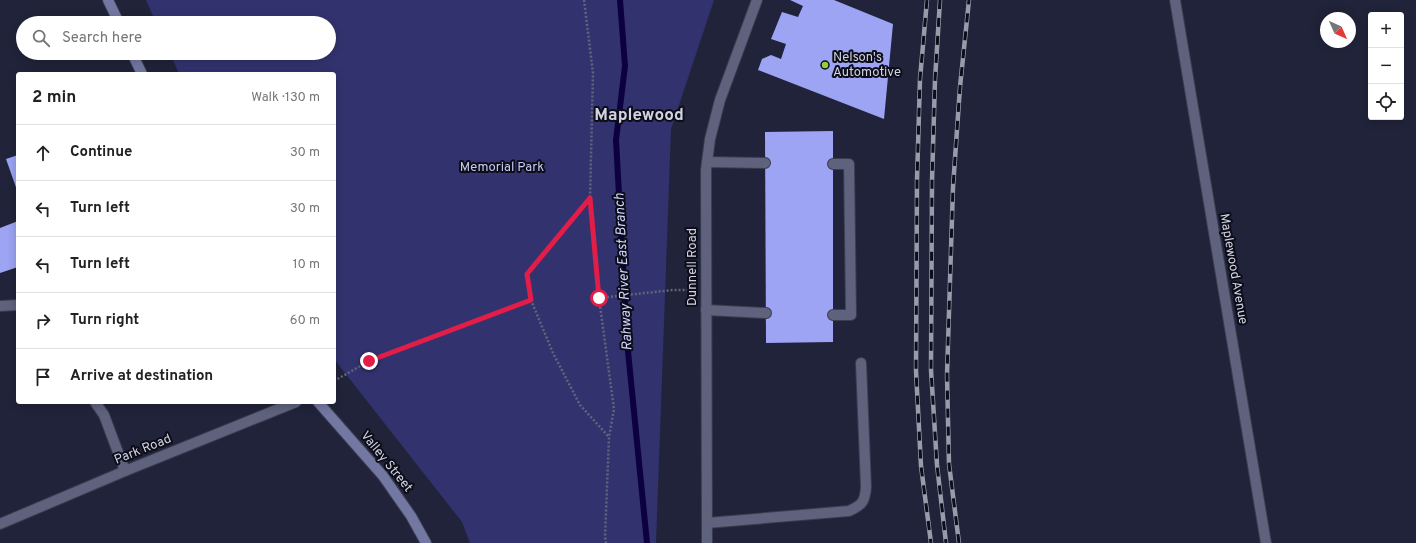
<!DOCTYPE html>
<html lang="en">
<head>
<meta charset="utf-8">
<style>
	body { margin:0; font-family:Overpass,sans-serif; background:#f6f6f6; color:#222 }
	.controls { position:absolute; right:12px; top:12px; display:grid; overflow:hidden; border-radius:4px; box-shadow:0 2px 10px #0003 }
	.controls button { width:36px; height:36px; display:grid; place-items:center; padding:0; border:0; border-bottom:1px solid #e0e0e0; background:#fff; color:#222; font:20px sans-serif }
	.compass { position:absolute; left:1320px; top:12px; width:36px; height:36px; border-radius:50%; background:#fff; box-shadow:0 2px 10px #0003; rotate:135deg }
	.stop { position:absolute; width:12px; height:12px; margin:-9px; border:3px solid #e11d48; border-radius:50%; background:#fff }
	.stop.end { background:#e11d48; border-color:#fff; box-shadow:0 1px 4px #0008 }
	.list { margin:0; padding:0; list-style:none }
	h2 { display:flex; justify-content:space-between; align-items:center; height:52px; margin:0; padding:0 16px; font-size:17px }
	h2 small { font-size:13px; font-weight:400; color:#767676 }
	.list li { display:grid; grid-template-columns:26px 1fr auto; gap:12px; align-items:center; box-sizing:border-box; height:56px; padding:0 16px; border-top:1px solid #e0e0e0 }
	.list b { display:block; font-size:15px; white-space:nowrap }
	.list em { font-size:13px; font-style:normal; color:#767676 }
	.icon { flex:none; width:22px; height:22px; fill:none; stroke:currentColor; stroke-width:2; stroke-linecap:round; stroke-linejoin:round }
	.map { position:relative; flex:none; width:1416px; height:543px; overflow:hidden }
	.search { position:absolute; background:#fff; box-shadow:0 2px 10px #0003; left:16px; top:16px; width:320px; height:44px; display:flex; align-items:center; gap:10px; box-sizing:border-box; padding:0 14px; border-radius:22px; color:#767676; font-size:15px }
	.panel { position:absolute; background:#fff; box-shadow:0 2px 10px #0003; left:16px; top:72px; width:320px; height:332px; border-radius:4px }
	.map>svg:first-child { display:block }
	.green { fill:#32336e }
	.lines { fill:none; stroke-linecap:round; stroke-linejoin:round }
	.stream { stroke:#0d0040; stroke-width:6 }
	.building { fill:#9ca4f3 }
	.service-casing { stroke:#3b3c4f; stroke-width:12 }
	.minor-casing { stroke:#3b3c4f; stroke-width:12 }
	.tertiary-casing { stroke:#3b3c4f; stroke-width:12 }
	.secondary-casing { stroke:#3b3c4f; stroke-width:12 }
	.path { stroke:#626479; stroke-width:2.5; stroke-dasharray:2 2; stroke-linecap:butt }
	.service { stroke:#5e627d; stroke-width:10 }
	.minor { stroke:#5e627d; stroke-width:10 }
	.tertiary { stroke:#5e627d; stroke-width:10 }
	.secondary { stroke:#7378a2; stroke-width:10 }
	.rail-casing { stroke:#999bad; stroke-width:4.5 }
	.rail { stroke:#0c0d18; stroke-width:3; stroke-dasharray:9; stroke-linecap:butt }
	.route { stroke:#e11d48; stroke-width:5 }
	.poi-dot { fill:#93cc3d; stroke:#0c0d18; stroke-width:1.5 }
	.labels { text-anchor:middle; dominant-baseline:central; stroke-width:4; stroke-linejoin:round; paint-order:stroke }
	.poi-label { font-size:13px; fill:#d1d3e3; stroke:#0c0d18; text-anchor:start }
	.park-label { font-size:13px; fill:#c5cbf4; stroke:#0c0d18 }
	.street-label { font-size:13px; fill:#d1d3e3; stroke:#0c0d18 }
	.water-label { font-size:14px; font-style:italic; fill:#cfd5ff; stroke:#0c0d18 }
	.district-label { font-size:17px; font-weight:bold; fill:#d1d3e3; stroke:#0c0d18 }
</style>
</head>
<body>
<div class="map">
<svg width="1416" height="543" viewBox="0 0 1416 543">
	<rect width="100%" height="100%" fill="#21233a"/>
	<path class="green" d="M146,0H714L671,129L656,543H470L462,522L334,359V74H179L170,53H329V23H156Z"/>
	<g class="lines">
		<path class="stream" d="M620,0L625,66L616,140L627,341L647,543"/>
	</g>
	<g class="building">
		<path d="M790,0H834L893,24L884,119L758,70L762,59L771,55L781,59L786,44L771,39L782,12L798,17L803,6Z"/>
		<path d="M833,131V342L766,343L765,132Z"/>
		<path d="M18,155V193L6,159Z"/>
		<path d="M18,221V267L0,273V228Z"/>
	</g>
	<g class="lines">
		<g class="service-casing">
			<g id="service">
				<path d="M707,162L765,163"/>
				<path d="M833,164H849L851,315H833"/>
				<path d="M0,306L18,305"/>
				<path d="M706,310L766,313"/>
				<path d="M95,402L104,415L125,471"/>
				<path d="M707,523L849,511C862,505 865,502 866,487L861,363"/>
			</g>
		</g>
		<g class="minor-casing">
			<g id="minor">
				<path d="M0,524L125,471L296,402"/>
				<path d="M707,543L706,170L710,139L720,100L757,0"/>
			</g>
		</g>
		<g class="tertiary-casing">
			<path id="tertiary" d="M1175,0L1266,543"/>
		</g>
		<g class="secondary-casing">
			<g id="secondary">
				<path d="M108,0L119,23"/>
				<path d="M132,53L142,74"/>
				<path d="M318,402L383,476L411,516L426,543"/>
			</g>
		</g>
		<g class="path">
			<path d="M584,0L593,73L590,198L599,298L614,409L609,437L605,537L606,543"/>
			<path d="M589,198L527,274L531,300L553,353L580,405L609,437"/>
			<path d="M599,298L673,290H692"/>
			<path d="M334,381L369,361L531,300"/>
		</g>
		<use href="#service" class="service"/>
		<use href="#minor" class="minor"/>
		<use href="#tertiary" class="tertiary"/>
		<use href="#secondary" class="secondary"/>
		<g class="rail-casing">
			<g id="rail">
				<path d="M927,0L920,79L917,180L916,371L921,466L931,543"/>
				<path d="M940,0L935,80L932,181L931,370L937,465L946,543"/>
				<path d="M959,543L949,464L947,375L953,187L960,87L969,0"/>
			</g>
		</g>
		<use href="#rail" class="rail"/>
	</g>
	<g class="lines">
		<path class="route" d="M369,361L531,300L527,274L590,198L599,298"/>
	</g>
	<circle class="poi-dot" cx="825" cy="65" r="4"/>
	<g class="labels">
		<g class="poi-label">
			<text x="833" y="58">Nelson's<tspan x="833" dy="15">Automotive</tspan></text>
		</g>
		<g class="park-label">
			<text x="502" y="168">Memorial Park</text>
		</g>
		<g class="street-label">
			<text transform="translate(693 267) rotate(-90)">Dunnell Road</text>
			<text transform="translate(1233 269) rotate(80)">Maplewood Avenue</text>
			<text transform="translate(143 450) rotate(-22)">Park Road</text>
			<text transform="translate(386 462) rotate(51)">Valley Street</text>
		</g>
		<g class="water-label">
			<text transform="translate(624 272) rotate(-93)">Rahway River East Branch</text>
		</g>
		<g class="district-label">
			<text x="639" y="116">Maplewood</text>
		</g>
	</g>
</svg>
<div class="controls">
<button>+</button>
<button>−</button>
<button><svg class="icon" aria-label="locate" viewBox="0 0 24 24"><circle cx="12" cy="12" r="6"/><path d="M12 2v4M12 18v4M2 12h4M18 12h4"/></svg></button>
</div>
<svg class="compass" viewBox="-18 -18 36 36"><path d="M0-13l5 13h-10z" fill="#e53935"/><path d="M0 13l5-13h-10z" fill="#767676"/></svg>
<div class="stop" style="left:599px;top:298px"></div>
<div class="stop end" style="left:369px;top:361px"></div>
<div class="search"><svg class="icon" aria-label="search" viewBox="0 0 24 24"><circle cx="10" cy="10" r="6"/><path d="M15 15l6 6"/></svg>Search here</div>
<section class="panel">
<h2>2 min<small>Walk · 130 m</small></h2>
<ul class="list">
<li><svg class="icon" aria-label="ahead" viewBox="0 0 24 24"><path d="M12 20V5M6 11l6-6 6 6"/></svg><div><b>Continue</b></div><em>30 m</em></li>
<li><svg class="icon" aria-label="left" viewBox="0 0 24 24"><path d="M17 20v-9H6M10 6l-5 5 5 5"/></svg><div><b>Turn left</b></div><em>30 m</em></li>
<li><svg class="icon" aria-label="left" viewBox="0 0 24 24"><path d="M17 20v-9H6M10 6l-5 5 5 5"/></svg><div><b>Turn left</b></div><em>10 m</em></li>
<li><svg class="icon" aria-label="right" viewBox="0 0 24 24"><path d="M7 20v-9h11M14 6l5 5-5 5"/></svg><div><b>Turn right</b></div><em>60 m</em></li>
<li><svg class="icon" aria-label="arrive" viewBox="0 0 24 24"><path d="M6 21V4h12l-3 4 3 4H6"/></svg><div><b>Arrive at destination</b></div></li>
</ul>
</section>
</div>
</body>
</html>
